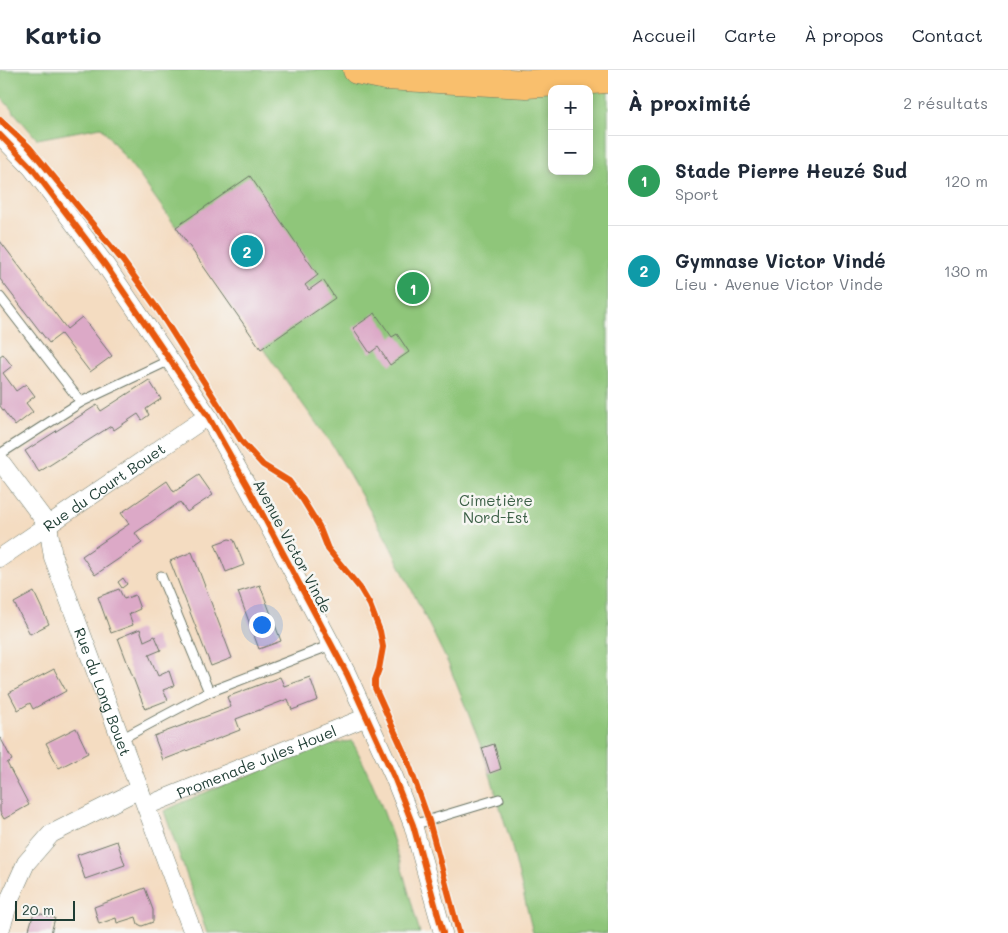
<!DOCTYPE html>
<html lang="fr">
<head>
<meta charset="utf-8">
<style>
	body { margin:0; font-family:Mali,sans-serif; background:#f2f2f3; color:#1f2937 }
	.controls { position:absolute; right:15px; top:15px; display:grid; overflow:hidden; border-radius:10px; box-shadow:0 2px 8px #0003 }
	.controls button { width:45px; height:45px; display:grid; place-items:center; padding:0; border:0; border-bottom:1px solid #e0e1e3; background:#fff; color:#1f2937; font:25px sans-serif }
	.scale { position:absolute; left:15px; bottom:12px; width:60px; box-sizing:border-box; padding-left:5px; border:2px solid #1f3d34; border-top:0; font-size:14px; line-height:18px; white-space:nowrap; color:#1f3d34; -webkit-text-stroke:4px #f6f6f2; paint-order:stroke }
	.you { position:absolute; left:261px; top:554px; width:18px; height:18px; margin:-12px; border:4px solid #fff; border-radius:50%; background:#1a73e8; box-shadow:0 0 0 8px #1a73e833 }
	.badge { display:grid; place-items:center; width:32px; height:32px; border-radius:50%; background:#2563eb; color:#fff; font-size:16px; font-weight:700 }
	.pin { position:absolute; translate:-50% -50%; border:2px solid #fff; box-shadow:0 1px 5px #0006 }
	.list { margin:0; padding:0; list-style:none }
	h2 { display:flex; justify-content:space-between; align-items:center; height:65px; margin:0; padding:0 20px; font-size:21px }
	h2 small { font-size:16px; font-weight:400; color:#747a83 }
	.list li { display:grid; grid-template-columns:32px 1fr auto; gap:15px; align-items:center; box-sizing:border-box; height:90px; padding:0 20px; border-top:1px solid #e0e1e3 }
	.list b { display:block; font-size:19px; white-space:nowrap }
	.list p { margin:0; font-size:16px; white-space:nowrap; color:#747a83 }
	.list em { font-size:16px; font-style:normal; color:#747a83 }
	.map { position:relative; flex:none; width:608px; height:863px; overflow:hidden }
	header { display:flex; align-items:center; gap:30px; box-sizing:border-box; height:70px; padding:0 25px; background:#fff; border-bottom:1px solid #e0e1e3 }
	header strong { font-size:24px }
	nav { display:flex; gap:28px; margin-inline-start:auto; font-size:18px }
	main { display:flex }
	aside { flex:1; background:#fff }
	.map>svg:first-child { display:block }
	.green { fill:#8fc67a; stroke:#578257; fill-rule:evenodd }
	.building { fill:#dca9c7 }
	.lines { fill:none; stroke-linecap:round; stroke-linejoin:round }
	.service-casing { stroke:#6a7565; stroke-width:11 }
	.minor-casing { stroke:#6a7565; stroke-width:19 }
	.trunk-casing { stroke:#6a7565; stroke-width:29 }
	.service { stroke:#fff; stroke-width:9 }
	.minor { stroke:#fff; stroke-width:18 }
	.trunk { stroke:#f9bf6d; stroke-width:28 }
	.cycleway-casing { stroke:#f6f6f2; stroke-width:9 }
	.cycleway { stroke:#e8590c; stroke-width:6 }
	.labels { text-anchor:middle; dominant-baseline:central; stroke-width:5; stroke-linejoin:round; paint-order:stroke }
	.street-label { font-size:15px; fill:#1f3d34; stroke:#f6f6f2 }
	.park-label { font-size:15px; fill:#3b5f46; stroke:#f6f6f2 }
</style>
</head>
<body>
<header>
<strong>Kartio</strong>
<nav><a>Accueil</a><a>Carte</a><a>À propos</a><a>Contact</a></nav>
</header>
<main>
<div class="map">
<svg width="608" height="863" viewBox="0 0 608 863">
	<rect width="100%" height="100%" fill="#f6f6f2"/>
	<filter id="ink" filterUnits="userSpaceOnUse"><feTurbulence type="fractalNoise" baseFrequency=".02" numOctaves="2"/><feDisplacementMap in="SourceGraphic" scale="10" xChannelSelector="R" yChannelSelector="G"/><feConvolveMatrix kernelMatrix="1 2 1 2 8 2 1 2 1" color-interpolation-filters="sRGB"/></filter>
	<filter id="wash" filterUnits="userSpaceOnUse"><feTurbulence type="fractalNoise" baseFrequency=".0096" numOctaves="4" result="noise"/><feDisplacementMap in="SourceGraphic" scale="20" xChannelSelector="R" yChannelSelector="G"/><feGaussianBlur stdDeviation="1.12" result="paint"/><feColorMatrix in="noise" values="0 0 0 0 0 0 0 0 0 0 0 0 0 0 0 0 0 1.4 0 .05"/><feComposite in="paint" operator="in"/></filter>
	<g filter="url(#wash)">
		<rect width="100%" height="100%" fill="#f4dcc1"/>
		<g class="green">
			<path d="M0,0H357L608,9V863H533L511,773L482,678L448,593L387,470L334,378L139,105L101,57L37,69L0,26ZM552,19H589V101H552Z"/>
			<path d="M352,671C386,733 401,796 420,863H207L164,741C200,724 237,709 275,695C300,685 325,673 352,671Z"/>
		</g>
		<g id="blocks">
			<g class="building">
				<path d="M250,106L318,205L305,215L309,220L323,210L335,228L261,279L176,157Z"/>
				<path d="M0,171L67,259L82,247L112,286L90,302L61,264L49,273L0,209Z"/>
				<path d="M375,243L392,267L397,264L409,282L390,295L378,277L370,283L353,258Z"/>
				<path d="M3,284L12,296L3,303L16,321L26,314L35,326L26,333L33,342L15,356L0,336V286Z"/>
				<path d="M149,310L161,329L146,339L149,345L142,350L138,344L114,360L111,356L39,402L25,381L97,335L101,341Z"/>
				<path d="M199,405L213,425L187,442L180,432L135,463L142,473L95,505L82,486L129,454L121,443L167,411L174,422Z"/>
				<path d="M229,469L234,470L244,495L226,502L215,474Z"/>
				<path d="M192,482L232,588L211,596L170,491Z"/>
				<path d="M123,508L127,514L122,518L118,512Z"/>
				<path d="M260,515L281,571L259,579L238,522Z"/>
				<path d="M119,519L124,529L135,525L140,539L129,544L133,555L111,563L98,527Z"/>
				<path d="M34,522L49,554L30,564L14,533Z"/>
				<path d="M140,559L144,571L155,566L161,580L149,585L158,606L169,601L174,616L163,620L168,630L145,639L118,568Z"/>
				<path d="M54,599L66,621L33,639L30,633L18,640L9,623Z"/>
				<path d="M280,607L284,616L310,607L318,630L292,640L288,629L236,649L240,660L163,690L154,666L231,637L227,627Z"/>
				<path d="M76,658L88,683L59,698L46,673Z"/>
				<path d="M0,667L12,690L7,693L29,735L4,749L0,742Z"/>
				<path d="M494,674L501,699L490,703L482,678Z"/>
				<path d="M117,771L125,795L85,809L77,785Z"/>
				<path d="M145,818L153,840V852L142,856L138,854L136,847L117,853L116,848L99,854L94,837Z"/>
				<path d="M34,842L55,848L51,863H28Z"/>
			</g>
		</g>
	</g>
	<g filter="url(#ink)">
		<use href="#blocks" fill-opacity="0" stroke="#6a7565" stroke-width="1"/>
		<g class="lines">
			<g class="service-casing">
				<g id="service">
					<path d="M0,227L81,332"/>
					<path d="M0,384L81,332L170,290"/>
					<path d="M161,506L209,622"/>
					<path d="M121,669L209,622L331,575"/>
					<path d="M413,755L499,729"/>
				</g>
			</g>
			<g class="minor-casing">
				<g id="minor">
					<path d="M0,65L32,98L104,193L208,346L248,417L347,604L394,707L413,755L443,863"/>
					<path id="s1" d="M0,391L48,455L53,487L193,863"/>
					<path id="s2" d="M0,488L208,346"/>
					<path id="s3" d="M146,736L367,647"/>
					<path d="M0,861L11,826L26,793L51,764L140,719"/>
				</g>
			</g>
			<g class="trunk-casing">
				<path id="trunk" d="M357,0L386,6L526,14L608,9"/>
			</g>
			<use href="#service" class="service"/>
			<use href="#minor" class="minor"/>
			<use href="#trunk" class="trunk"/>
			<g class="cycleway-casing">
				<g id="cycleway">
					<path d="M0,50L29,77L123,191L159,241L242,372L263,395L289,411L303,430L319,456L328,479L360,518L370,535L380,561L383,577L379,599L375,610V618L407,689L429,751L459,863"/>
					<path d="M0,65L32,98L104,193L208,346L248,417L347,604L394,707L413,755L443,863"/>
				</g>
			</g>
			<use href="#cycleway" class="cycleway"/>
		</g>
	</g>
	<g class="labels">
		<g class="street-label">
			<text stroke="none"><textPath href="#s2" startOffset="126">Rue du Court Bouet</textPath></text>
			<text transform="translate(293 476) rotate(62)">Avenue Victor Vinde</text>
			<text stroke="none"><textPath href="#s1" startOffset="256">Rue du Long Bouet</textPath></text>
			<text stroke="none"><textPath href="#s3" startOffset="119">Promenade Jules Houel</textPath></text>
		</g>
		<g class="park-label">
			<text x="496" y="430">Cimetière<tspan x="496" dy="17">Nord-Est</tspan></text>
		</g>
	</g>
</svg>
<div class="controls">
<button>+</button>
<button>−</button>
</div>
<div class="scale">20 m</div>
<div class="you"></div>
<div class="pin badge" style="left:413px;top:218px;background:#2e9e5b">1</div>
<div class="pin badge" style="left:247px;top:181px;background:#0f9aa8">2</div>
</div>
<aside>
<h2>À proximité<small>2 résultats</small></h2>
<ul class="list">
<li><span class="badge" style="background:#2e9e5b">1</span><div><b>Stade Pierre Heuzé Sud</b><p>Sport</p></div><em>120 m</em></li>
<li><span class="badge" style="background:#0f9aa8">2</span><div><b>Gymnase Victor Vindé</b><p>Lieu · Avenue Victor Vinde</p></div><em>130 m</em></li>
</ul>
</aside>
</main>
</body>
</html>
